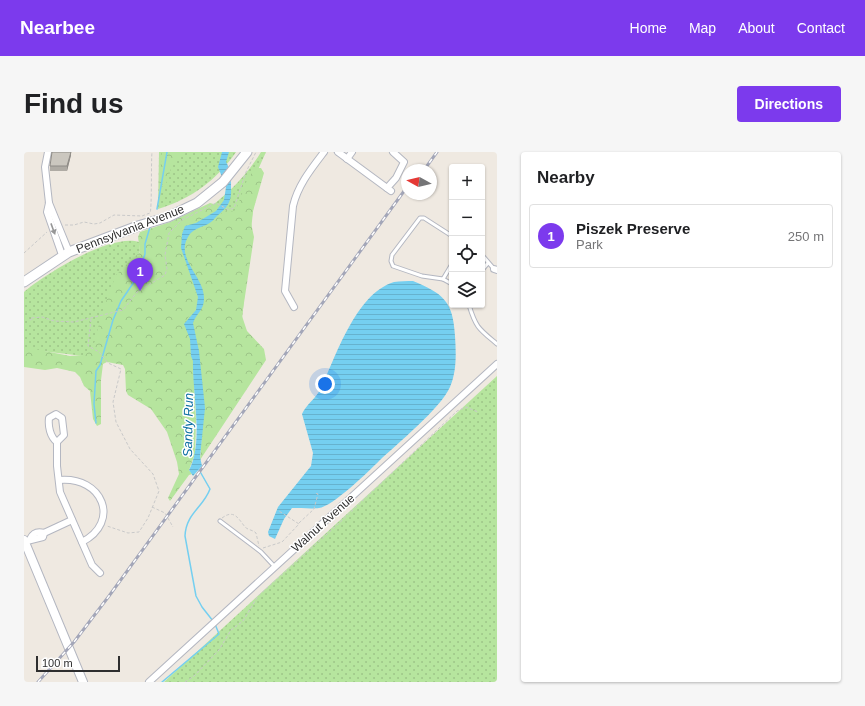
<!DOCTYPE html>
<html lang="en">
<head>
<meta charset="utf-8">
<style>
	body { margin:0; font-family:Arial,sans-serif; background:#f6f6f6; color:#202124 }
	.controls { position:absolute; right:12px; top:12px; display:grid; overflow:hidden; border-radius:4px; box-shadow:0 1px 3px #0004 }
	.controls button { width:36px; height:36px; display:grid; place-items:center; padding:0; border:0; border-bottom:1px solid #e0e0e0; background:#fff; color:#202124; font:20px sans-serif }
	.compass { position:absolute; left:377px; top:12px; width:36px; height:36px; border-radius:50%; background:#fff; box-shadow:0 1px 3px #0004; rotate:278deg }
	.scale { position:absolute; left:12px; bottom:10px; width:84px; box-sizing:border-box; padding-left:4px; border:2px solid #2e2e2e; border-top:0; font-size:11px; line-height:14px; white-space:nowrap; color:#2e2e2e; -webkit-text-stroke:3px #fff; paint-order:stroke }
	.you { position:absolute; left:301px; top:232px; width:14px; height:14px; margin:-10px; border:3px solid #fff; border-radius:50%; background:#1a73e8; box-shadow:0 0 0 6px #1a73e833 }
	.badge { display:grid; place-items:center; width:26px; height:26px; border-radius:50%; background:#7c3aed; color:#fff; font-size:13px; font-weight:700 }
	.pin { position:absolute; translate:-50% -33px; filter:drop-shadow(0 1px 2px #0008) }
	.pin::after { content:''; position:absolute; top:21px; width:14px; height:12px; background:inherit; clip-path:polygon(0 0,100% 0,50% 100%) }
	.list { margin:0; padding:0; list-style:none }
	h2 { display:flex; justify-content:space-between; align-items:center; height:52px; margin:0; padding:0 16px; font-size:17px }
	h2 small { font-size:13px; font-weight:400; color:#757577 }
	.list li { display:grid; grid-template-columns:26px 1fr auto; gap:12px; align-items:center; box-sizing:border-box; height:64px; margin:0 8px 8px; padding:0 8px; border:1px solid #e0e0e0; border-radius:4px }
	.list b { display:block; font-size:15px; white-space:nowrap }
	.list p { margin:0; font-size:13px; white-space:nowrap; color:#757577 }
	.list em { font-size:13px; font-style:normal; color:#757577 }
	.icon { flex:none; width:22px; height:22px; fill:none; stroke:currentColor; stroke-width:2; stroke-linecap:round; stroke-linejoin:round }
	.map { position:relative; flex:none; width:473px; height:530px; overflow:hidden; border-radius:4px }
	header { display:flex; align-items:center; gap:24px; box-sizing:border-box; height:56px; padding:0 20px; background:#7c3aed; color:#fff }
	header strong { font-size:19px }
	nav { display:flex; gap:22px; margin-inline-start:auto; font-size:14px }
	.intro { display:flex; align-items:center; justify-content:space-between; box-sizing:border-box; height:96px; padding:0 24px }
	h1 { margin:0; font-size:28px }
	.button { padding:10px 18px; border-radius:4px; background:#7c3aed; color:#fff; font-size:14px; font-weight:700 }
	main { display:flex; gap:24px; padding:0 24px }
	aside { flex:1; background:#fff; border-radius:4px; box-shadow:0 1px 3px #0004 }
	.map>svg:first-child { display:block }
	.grass { fill:url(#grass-dots) }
	.forest { fill:url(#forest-crowns) }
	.water { fill:url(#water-rules) }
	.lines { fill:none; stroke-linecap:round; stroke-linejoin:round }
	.stream { stroke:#75cff0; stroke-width:1.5 }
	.service-casing { stroke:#b4b7c1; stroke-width:5 }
	.minor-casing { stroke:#b4b7c1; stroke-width:8 }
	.tertiary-casing { stroke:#b4b7c1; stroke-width:10 }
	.secondary-casing { stroke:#b4b7c1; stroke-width:11 }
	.path { stroke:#c9c9c9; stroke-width:1; stroke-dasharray:3 2; stroke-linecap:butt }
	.service { stroke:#fff; stroke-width:3 }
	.minor { stroke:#fff; stroke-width:6 }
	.tertiary { stroke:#fff; stroke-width:8 }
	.secondary { stroke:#fff; stroke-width:9 }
	.rail-casing { stroke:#a3a6b8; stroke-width:3 }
	.rail { stroke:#fff; stroke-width:1.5; stroke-dasharray:4.5; stroke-linecap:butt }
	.wall { fill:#afaba4 }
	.shaded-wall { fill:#8e8b86 }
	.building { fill:#cbc7bf; stroke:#8e8b86 }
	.oneway { fill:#969696 }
	.labels { text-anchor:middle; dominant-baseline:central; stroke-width:3; stroke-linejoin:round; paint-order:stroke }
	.street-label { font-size:12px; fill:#2e2e2e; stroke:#fff }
	.water-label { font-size:13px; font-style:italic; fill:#0d6fa3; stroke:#fff }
</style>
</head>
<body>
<header>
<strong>Nearbee</strong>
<nav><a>Home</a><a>Map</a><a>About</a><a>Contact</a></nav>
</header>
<div class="intro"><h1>Find us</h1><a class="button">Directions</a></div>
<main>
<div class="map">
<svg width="473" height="530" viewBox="0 0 473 530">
	<defs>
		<pattern id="grass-dots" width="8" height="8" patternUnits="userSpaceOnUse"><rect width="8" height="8" fill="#b6e59e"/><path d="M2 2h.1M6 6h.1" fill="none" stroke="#9dc588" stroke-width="1.8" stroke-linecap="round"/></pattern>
		<pattern id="forest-crowns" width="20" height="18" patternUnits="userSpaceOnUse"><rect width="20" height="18" fill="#b6e59e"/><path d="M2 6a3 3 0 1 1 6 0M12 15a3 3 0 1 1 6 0" fill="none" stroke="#9dc588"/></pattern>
		<pattern id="water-rules" width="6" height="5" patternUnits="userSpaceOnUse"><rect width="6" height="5" fill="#75cff0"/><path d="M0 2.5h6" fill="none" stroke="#66b2ce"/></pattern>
	</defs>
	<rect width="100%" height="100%" fill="#efe9e1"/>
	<g class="grass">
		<path d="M135,0H212C193,28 167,47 134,57Z"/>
		<path d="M237,0H242L233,20L217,177L187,219L0,197V140C21,122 87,81 115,90L116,99L114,103C160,73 207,49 237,0Z"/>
		<path d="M473,224V530H140Z"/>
	</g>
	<g class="forest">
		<path d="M138,0H165C140,5 151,27 138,35L135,32Z"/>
		<path d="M231,16H237L240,21L229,59L227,71L230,85L218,164L223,179L240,197L242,208L176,308L180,251L177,237L175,199L169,171C173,159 180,161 179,143C179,123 150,104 164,84C170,77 177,76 185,72C190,69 197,62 201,58L206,60L212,58L223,28Z"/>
		<path d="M186,51L197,54L172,71L164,72C143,88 173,127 174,145C175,158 164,162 160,172L166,187L169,208L172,269L171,302L165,318L168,322L165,323L146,349L144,346L155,322L153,310L143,280L127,257L104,243L102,239L101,217L99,213L83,210L79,212L77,228V272L73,274L69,267L66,239L60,234L56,225L51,220L33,216L21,218L0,215V195L46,204L60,203L66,199L71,189L77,163L92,123L116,100L114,85L116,80L146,70Z"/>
	</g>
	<g class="water">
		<path d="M198,0H205L202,10C207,18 207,27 207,36C208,50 203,56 193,64C190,67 188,70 184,72C176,76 168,77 164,85C151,107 181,125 180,147C180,158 172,162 169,171L175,199L181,256L176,305L178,314L169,324L165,318C180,291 168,240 169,209L167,204L166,187L160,172L172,158L174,145L157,96L158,82L161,74L172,71L192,59L200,48L202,35L194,15Z"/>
		<path d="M389,129C419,142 429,148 431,184C432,200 433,219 426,235C417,256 373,292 355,309C345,319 308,355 295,356C289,357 276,356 268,356L260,367L251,387L245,384L244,380L254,355L287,314L289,301L278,262C282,253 291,247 296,238C312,205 331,142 370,130C376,129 383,129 389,129Z"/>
	</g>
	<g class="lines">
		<g class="stream">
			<path d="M133,57L143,0"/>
			<path d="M72,271L70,252L72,219L76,213L89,168L97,149L112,127L121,102V92L126,75"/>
			<path d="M174,316L186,337C179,356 162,361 161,384L172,444L178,455L189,469"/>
			<path d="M138,530L195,482L191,472"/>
		</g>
		<g class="service-casing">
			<g id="service">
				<path d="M428,84L400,66H396L368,103L367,109L369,114L398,124L419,127L428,132"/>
				<path d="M458,103L470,117"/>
				<path d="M458,118L464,111"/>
				<path d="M419,127L428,112"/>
				<path d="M445,153C452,176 455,177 473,192"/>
				<path d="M196,369L237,400L251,415"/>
			</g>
		</g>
		<g class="minor-casing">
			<g id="minor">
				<path d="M24,0L21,15L25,51L23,60L38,103"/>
				<path d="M314,0L367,39"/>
				<path d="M323,7L328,0"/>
				<path d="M363,36L372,26L380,10L369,0"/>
				<path d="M25,51L45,100"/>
				<path d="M470,117L473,118"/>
				<path d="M270,155L261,139L269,54C274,33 287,17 300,0"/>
				<path d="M33,290C26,285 24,274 25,266L32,262L38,266L40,283L33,290V314L36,340L68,413L76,421"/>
				<path d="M35,328C79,324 97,370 58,390"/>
				<path d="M6,387C9,381 13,379 20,381L48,368"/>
				<path d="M3,389L19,385L20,381"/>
				<path d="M125,530L473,212"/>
			</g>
		</g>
		<g class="tertiary-casing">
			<path id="tertiary" d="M0,388L59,530"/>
		</g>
		<g class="secondary-casing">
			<path id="secondary" d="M0,130L45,100L114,74L144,65L173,51L199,30L223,0"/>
		</g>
		<g class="path">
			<path d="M41,73H50L60,70L70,72L76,71L90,63L118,64L126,61C128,58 127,9 128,0"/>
			<path d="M0,101L23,80"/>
			<path d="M8,167L6,168L7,166L18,165L30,169L50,170L99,158L113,140L141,123L143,117L141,103L145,81L158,68L192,51L205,58L210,56L222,20L232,0"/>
			<path d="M67,167L64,194L75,200L84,211L97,217L89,250L92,270L106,297L129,322L135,339L124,366L115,380L104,381L83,374"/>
			<path d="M128,355L141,361L149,375"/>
			<path d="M198,366C210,357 214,366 221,375C224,378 229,378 232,381L235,394"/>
			<path d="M275,371L290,357L294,342L291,341"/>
			<path d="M239,396L258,390L275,372L255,359"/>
			<path d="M161,530L170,524L195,498L207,478L219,469L234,444L312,374L433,259L442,255L454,260"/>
		</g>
		<use href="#service" class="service"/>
		<use href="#minor" class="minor"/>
		<use href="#tertiary" class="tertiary"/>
		<use href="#secondary" class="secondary"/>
		<g class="rail-casing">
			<g id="rail">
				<path d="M400,18L413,0"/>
				<path d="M14,530L50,490L85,444L383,35"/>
			</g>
		</g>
		<use href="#rail" class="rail"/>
	</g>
	<path class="wall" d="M47,0V3L43,19H26V14Z"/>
	<path class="shaded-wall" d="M47,0V3L43,19V14Z"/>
	<path class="building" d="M28,0H47L43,14H26Z"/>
	<defs><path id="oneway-solid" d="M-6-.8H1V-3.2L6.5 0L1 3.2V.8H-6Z"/></defs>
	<use class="oneway" href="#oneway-solid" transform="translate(29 77) rotate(70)"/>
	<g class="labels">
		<g class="street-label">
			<text transform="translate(106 77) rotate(-21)">Pennsylvania Avenue</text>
			<text transform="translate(299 371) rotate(-42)">Walnut Avenue</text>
		</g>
		<g class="water-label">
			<text transform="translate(164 273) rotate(-89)">Sandy Run</text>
		</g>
	</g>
</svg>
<div class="controls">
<button>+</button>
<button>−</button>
<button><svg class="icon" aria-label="locate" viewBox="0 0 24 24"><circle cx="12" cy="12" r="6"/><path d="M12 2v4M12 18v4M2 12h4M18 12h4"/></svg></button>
<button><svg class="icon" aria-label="layers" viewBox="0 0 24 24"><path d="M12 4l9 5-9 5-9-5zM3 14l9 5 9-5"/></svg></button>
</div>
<svg class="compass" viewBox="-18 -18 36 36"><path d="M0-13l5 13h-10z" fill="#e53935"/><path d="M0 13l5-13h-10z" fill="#757577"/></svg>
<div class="scale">100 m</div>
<div class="you"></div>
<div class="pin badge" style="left:116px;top:139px">1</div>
</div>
<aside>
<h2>Nearby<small></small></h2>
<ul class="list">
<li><span class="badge">1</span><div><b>Piszek Preserve</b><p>Park</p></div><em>250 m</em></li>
</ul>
</aside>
</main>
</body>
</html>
